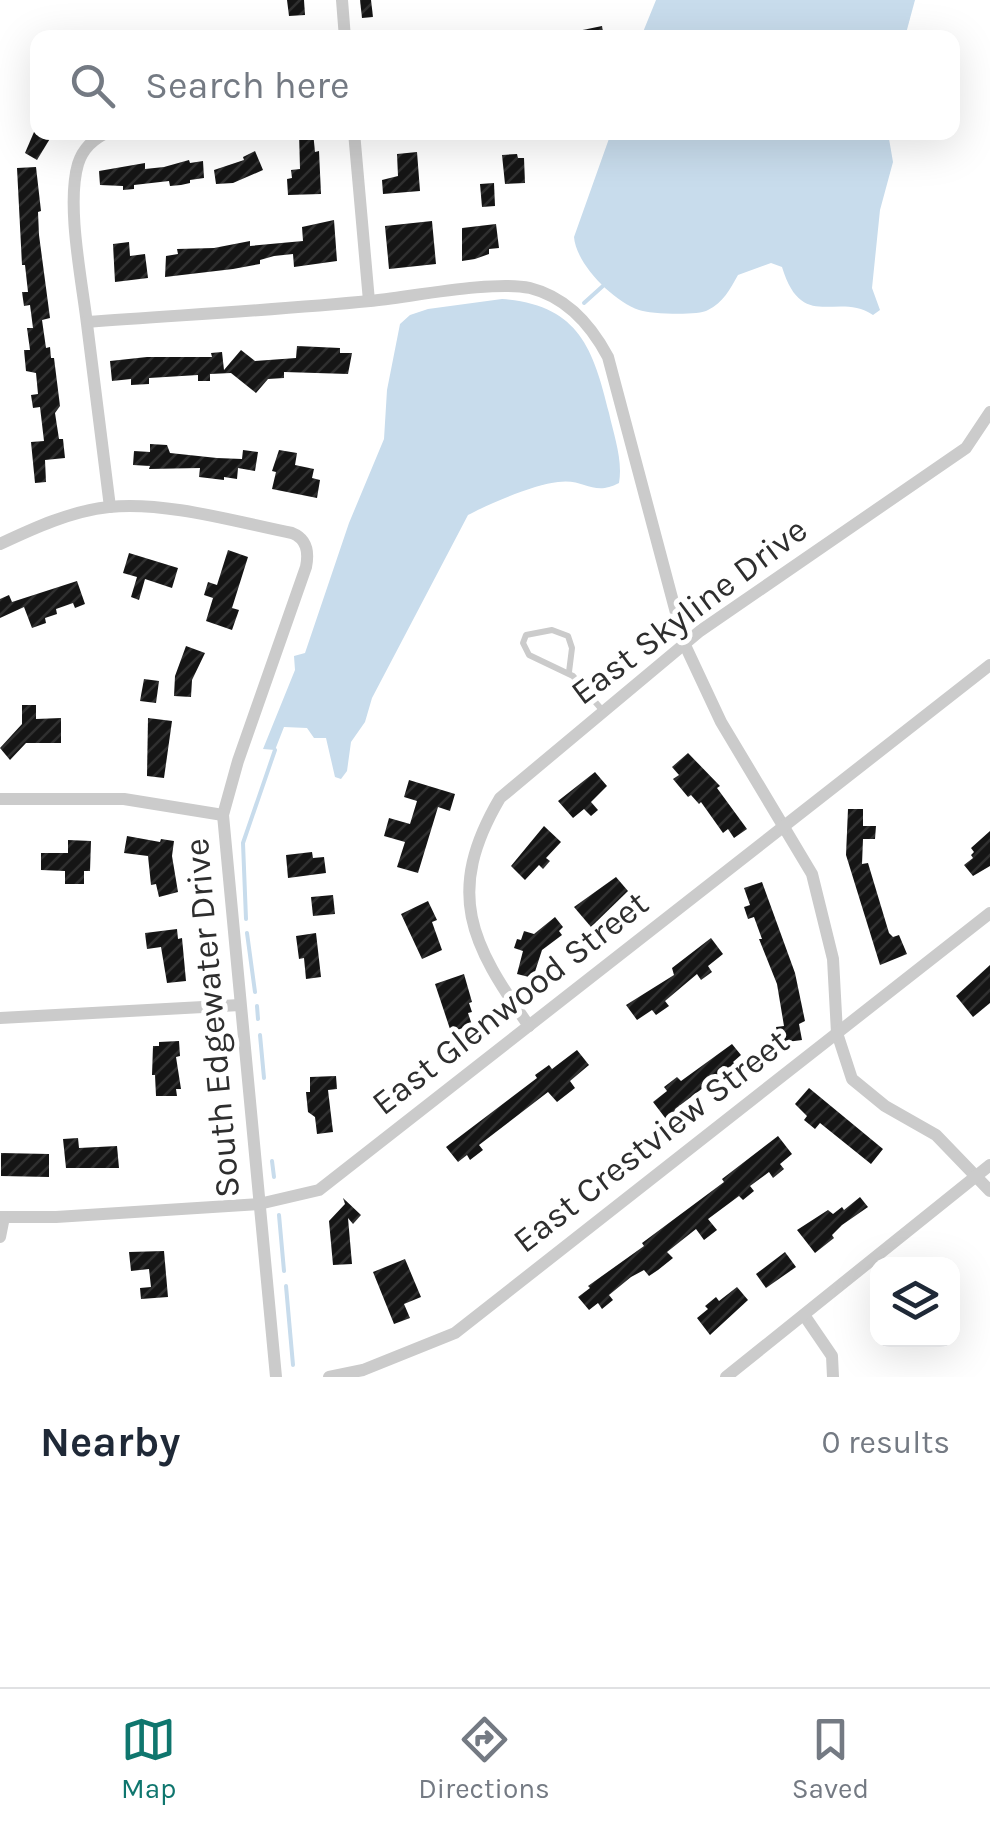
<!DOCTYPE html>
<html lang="en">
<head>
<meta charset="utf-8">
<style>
	body { margin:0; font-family:Karla,sans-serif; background:#f6f6f7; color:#1f2937 }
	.controls { position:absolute; right:30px; bottom:30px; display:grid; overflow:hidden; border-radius:20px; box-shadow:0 10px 40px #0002 }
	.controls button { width:90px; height:90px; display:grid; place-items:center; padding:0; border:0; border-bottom:2px solid #e0e1e3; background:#fff; color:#1f2937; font:50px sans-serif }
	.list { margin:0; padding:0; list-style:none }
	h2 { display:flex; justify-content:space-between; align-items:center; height:130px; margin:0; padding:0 40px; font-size:42px }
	h2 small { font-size:32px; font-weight:400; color:#747a83 }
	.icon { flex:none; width:55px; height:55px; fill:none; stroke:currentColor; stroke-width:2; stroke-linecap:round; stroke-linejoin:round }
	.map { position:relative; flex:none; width:990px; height:1377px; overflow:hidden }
	.search { position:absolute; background:#fff; box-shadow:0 10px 40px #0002; left:30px; right:30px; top:30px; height:110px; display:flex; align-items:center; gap:25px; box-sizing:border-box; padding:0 35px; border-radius:20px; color:#747a83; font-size:38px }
	.sheet { height:310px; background:#fff }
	nav { display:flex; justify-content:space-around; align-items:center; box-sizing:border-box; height:140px; border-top:2px solid #e0e1e3; background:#fff; font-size:28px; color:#747a83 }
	nav a { display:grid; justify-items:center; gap:5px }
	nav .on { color:#0f766e }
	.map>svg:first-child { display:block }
	.water { fill:#c8dcec }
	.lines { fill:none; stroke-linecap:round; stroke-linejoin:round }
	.stream { stroke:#c8dcec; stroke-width:4 }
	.building { fill:url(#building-hatch) }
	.service { stroke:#cbcbcb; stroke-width:6 }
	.minor { stroke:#cbcbcb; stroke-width:12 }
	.labels { text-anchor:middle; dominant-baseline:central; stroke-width:10; stroke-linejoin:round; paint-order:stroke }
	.street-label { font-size:35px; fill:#2e2e2e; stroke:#fff }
</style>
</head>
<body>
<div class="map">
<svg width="990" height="1377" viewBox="0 0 990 1377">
	<defs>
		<pattern id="building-hatch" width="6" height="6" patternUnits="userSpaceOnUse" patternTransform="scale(2.5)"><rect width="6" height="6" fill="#151515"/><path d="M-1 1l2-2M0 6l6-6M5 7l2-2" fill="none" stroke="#2f2f2f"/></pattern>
	</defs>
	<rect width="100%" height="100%" fill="#fff"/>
	<g class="water">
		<path d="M656,0H915L905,37H641Z"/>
		<path d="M611,133H888L893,162L880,210L872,288L880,310L873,315C837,291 802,333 782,267L771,263L738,275C730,289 723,303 708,310C698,316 650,314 639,310C613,301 576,264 574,237Z"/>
		<path d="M502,299C578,305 593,347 609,413C614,436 623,460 619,483C593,497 585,478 558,482C535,484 489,504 468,515L372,698L365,722L351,742L347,771L341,779L335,777L326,738H314L307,728L284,727L275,750L263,749L295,670L294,656L305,653L349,523L384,439L387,390L400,324L410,315L428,309Z"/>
	</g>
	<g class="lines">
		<g class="stream">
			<path d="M584,303L604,285"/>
			<path d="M246,919L243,843L275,750"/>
			<path d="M247,933L255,992"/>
			<path d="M257,1006L258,1019"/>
			<path d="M260,1035L264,1078"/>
			<path d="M272,1161L274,1177"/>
			<path d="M279,1215L284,1271"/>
			<path d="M286,1286L293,1365"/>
		</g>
	</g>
	<g class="building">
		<path d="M287,0H304L305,15L289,16Z"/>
		<path d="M360,0H371L373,17L362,18Z"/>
		<path d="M602,26L604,38H569L568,33Z"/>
		<path d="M34,132H54L37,160L25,153Z"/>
		<path d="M299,132H313L315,152L319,151L321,194L288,195L287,179L292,178L291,170L300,169Z"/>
		<path d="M255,151L263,170L233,183L216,184L214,170L244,160L243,157Z"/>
		<path d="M417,152L420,191L383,194L382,180L398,176L397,154Z"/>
		<path d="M517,154L518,158H524L525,183L505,184L502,155Z"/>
		<path d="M189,160L190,163L203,161L204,178L190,180V183L181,185L170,186L169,181L134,185V189L123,190V186L100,185L99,171L145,163V169L164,167Z"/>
		<path d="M36,167L41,211L38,212L39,235L50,318L42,320L46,348L50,347L51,358H54L60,406L55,413L59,439H63L65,458L45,460L46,482L35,483L31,442L44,441L40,407L33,408L31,395L38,394L36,373L26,371L24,350H30L27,328H33L30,305L24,306L22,292H28L25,265H22L17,168Z"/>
		<path d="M494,183L495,206L482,207L480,184Z"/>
		<path d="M334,220L337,261L294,267L293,254L274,256L260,260V264L233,269L165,277L166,256L178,254L177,249L214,248L250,241V246L303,241L302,227Z"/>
		<path d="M432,221L436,264L389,269L385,226Z"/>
		<path d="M496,224L499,248L489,249V254L475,259L462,261V228Z"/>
		<path d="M129,242L130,256L145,254L148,278L115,282L113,244Z"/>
		<path d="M297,346L340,348V353H352L348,374L284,372V378L268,379L256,393L231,373L210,374V381H198V375L149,378V384L131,385V379L112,381L110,361L147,357H212L211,353L222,352L224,370L241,350L255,361L296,358Z"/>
		<path d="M150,444L167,445L170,453L217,458L242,459L243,450L258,452L255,471L238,468L237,479L224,477V480L199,477L200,468L149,469L150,466L133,465L134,451L150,452Z"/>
		<path d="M279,450L297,453L295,465L314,469L312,478L320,480L317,498L272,489L276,472L272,471Z"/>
		<path d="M228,550L248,557L232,608L239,610L232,630L206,621L213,598L204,595L208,582L217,585Z"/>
		<path d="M129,553L178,568L172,588L145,579L139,600L131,597L137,577L123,573Z"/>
		<path d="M77,581L85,604L75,608L73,603L56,609L57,614L45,618L46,623L32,628L24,607L0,618V599L9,595L12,602Z"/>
		<path d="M186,646L205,653L192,680L191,697L174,696L175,676Z"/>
		<path d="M144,679L159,681L156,703L140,701Z"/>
		<path d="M22,705H36V719L61,718V743H26L10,760L0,748L22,724Z"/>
		<path d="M148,718L172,721L164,778L147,776Z"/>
		<path d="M688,753L720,786L717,788L747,829L734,838L728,829L723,833L701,802L699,804L691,795L688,797L673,779L679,775L672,767Z"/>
		<path d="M595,772L607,786L591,802L598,810L591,816L584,809L573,818L558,801Z"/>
		<path d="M409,780L455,794L450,811L438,807L418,873L397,867L405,842L384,836L389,818L410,824L417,801L404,797Z"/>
		<path d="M848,809H863V826H876L875,839H863L862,864L868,863L889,933L893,937L899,935L907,954L880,965L846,855Z"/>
		<path d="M544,826L561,842L546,858L550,861L543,869L539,865L525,880L511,866Z"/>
		<path d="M990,831V866L973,876L964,865L973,858L971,855L974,852L971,848Z"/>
		<path d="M127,836L160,842L161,839L174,841L172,856L178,892L159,897L156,884L151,885L148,856L124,853Z"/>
		<path d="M68,840L91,841L90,871H84V884H65V871L41,870V853H68Z"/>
		<path d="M312,852L313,858L324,857L326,873L288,878L286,855Z"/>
		<path d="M616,877L628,891L591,927L574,907Z"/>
		<path d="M762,882L795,973L805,1021L799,1024L802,1040L779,1043L776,1027L784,1026L777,984L759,939H762L754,917L748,919L744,907L750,905L744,888Z"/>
		<path d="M333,895L335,914L313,916L311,897Z"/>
		<path d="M428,901L437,920L432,922L442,950L422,959L401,914Z"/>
		<path d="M555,917L563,927L559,931L562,935L542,950L533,978L517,974L523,951L514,948L517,939L521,940L524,931L534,934Z"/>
		<path d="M177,929L178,939L182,938L186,981L167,983L161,947L147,949L145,933Z"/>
		<path d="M316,933L321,977L306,979L304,958L299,959L296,936Z"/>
		<path d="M711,938L723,954L708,966L712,972L701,980L697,974L665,1001L669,1006L656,1015L652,1010L637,1020L626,1005L674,975L672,968Z"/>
		<path d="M990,965V1003L973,1017L956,996Z"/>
		<path d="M464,974L472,1002L469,1003L472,1012L468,1013L472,1025L451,1032L435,984Z"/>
		<path d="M179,1041L180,1056L176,1057L181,1089H176L177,1096H156L155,1075H152L153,1046H159V1042Z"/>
		<path d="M732,1044L741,1055L733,1062L735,1064L679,1106L680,1108L666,1119L653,1102L667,1091L664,1087L677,1077L681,1081Z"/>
		<path d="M577,1050L589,1065L570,1081L575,1088L557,1102L548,1092L479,1145L483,1150L470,1160L467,1155L458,1162L446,1147L537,1078L535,1075L549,1065L552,1069Z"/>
		<path d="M336,1076L337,1089L328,1090L333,1132L317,1134L315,1117L308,1112L306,1092H310V1077Z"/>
		<path d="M809,1088L883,1149L871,1164L820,1123L815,1129L804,1120L807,1116L795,1104Z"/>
		<path d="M778,1136L792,1154L780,1164L784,1169L773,1178L769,1172L750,1186L754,1191L743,1200L739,1196L708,1219L717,1230L704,1240L696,1229L667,1252L673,1258L658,1270L649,1276L644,1270L631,1277L609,1295L613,1300L602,1309L598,1303L589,1310L578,1297L590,1288L588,1286L644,1246L642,1243L724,1182L722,1179Z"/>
		<path d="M78,1138L79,1148L117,1146L119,1168H66L63,1139Z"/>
		<path d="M1,1153L49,1154V1177L1,1176Z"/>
		<path d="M860,1197L868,1207L842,1225L832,1235L834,1238L815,1253L797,1230L828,1210L833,1214L842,1207L844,1210Z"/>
		<path d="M343,1198L361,1215L353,1224L348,1218L352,1264L333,1265L329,1221L345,1204Z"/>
		<path d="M164,1251L168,1297L141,1299L140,1288L151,1287L149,1269L131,1271L129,1252Z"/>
		<path d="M785,1252L796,1267L766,1288L756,1274Z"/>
		<path d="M405,1259L421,1297L404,1304L410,1318L394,1324L373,1272Z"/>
		<path d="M737,1287L748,1300L710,1335L697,1318L708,1309L705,1306L716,1297L719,1301Z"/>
	</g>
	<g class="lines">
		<path class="service" d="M569,672L572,648L568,636L552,630L526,635L523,643L529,655L573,676L603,711"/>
		<g class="minor">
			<path d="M342,0L345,38"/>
			<path d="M109,132C94,138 83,148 78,164C66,205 82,281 87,324C95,385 102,446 110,507"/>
			<path d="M354,132L369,301"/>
			<path d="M87,322C181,315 276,310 370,301C410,297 495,280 530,288C566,297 591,325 608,357L684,643L721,722L812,874L833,959L837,1033L852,1079L885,1106L936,1135L990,1191"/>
			<path d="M0,544C34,528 71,511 109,507C165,501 237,522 292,533C307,539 309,552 306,567L238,761L223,815L276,1377"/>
			<path d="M0,799H124L223,815"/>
			<path d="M0,1018L240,1005"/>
			<path d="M529,1026C471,944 444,893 500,798L700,631L966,448L990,412"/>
			<path d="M0,1217H56L259,1204L319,1190L990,665"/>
			<path d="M0,1237L4,1217"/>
			<path d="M804,1315L832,1356L833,1377"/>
			<path d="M329,1377L363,1370L455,1333L990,913"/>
			<path d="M726,1377L990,1165"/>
		</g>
	</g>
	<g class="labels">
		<g class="street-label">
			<text transform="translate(689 611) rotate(-37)">East Skyline Drive</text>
			<text transform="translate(510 1003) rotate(-38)">East Glenwood Street</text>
			<text transform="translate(212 1018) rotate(-95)">South Edgewater Drive</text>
			<text transform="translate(651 1141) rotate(-38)">East Crestview Street</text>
		</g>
	</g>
</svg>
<div class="controls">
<button><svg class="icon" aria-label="layers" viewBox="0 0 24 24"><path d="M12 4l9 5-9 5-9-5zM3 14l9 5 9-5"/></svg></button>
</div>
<div class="search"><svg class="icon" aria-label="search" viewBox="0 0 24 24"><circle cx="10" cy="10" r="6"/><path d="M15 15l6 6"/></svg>Search here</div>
</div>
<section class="sheet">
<h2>Nearby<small>0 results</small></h2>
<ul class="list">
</ul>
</section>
<nav>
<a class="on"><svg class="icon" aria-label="map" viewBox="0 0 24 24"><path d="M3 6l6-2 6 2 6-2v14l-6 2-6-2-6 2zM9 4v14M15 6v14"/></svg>Map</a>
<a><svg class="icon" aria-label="directions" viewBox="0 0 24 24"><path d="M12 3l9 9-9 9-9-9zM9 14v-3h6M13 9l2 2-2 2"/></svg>Directions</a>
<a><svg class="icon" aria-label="saved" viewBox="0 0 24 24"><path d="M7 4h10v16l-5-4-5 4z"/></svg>Saved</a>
</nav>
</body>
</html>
